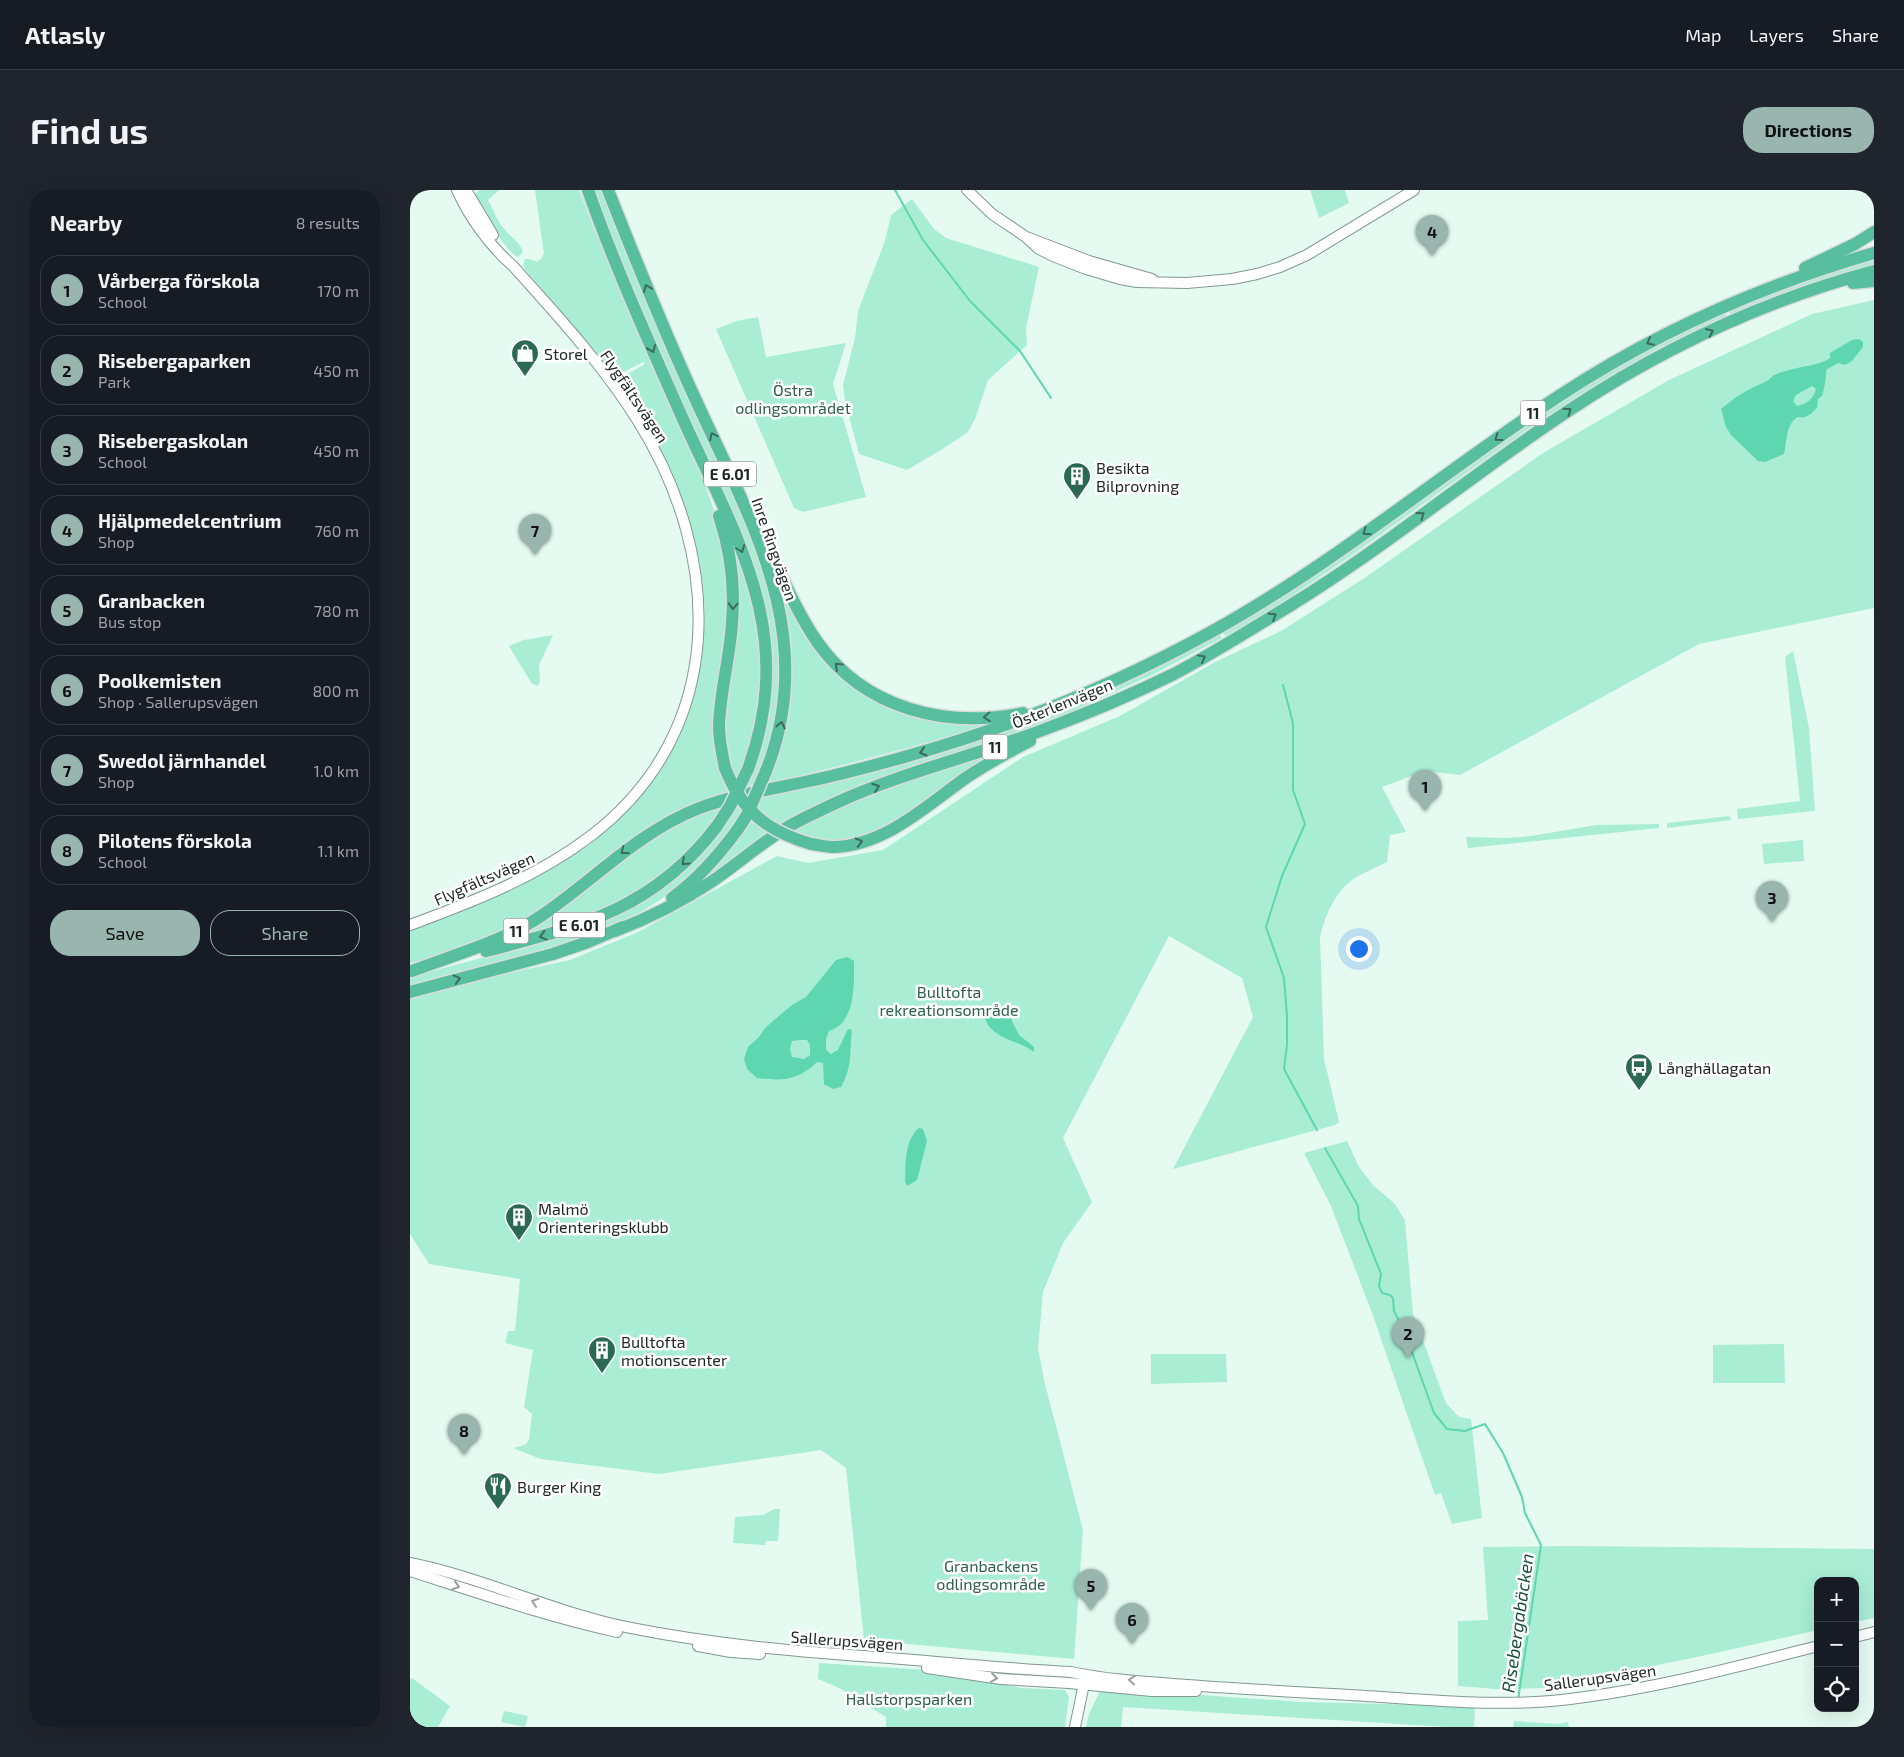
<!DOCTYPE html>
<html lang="en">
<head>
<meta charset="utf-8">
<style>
	body { margin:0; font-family:"Exo 2",sans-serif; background:#20242c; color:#f1f3f6 }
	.controls { position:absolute; right:15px; bottom:15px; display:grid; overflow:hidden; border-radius:10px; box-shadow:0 5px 20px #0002 }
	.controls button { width:45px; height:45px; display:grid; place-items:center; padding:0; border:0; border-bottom:1px solid #363941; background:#171b24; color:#f1f3f6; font:25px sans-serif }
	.you { position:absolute; left:948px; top:758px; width:18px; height:18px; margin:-12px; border:4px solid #fff; border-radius:50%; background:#1a73e8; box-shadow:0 0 0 8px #1a73e833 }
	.badge { display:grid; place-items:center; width:32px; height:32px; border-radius:50%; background:#98b5ae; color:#111; font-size:16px; font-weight:700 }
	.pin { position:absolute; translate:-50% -41px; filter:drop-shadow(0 1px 2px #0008) }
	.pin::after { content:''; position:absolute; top:26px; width:18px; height:15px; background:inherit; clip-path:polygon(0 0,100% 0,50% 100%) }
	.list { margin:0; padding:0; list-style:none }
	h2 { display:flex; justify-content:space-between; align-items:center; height:65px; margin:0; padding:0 20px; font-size:21px }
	h2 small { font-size:16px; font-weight:400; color:#9ea1a6 }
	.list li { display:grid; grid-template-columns:32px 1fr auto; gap:15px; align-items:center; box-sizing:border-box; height:70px; margin:0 10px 10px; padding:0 10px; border:1px solid #363941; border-radius:20px }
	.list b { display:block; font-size:19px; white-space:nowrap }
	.list p { margin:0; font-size:16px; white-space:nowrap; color:#9ea1a6 }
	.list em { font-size:16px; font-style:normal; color:#9ea1a6 }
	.actions { display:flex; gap:10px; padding:15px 20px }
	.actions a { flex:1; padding:11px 0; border:1px solid #98b5ae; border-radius:20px; text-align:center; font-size:18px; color:#98b5ae }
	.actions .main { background:#98b5ae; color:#111 }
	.icon { flex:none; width:28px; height:28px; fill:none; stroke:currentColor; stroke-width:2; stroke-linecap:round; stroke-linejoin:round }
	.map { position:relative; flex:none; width:1464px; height:1537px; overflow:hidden; border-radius:20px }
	header { display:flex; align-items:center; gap:30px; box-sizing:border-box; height:70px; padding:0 25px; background:#171b24; border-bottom:1px solid #363941 }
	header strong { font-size:24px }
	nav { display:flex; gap:28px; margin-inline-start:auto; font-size:18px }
	.intro { display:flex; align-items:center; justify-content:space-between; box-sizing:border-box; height:120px; padding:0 30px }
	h1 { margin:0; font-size:35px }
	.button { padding:12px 22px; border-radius:20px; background:#98b5ae; color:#111; font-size:18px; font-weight:700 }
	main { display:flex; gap:30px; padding:0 30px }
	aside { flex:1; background:#171b24; border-radius:20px; box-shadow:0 5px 20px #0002 }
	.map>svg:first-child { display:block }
	.green { fill:#a9edd4 }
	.water { fill:#5ed6b0; fill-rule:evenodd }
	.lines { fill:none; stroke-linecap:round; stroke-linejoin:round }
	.stream { stroke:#5ed6b0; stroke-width:2 }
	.secondary-casing { stroke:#83978f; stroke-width:12 }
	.highway-casing { stroke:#dbdddc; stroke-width:15 }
	.secondary { stroke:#fff; stroke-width:10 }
	.highway { stroke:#57bf9e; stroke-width:12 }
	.highway-bridge-casing { stroke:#dbdddc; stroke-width:15; stroke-linecap:butt }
	.highway-bridge { stroke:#57bf9e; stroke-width:12 }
	.oneway { stroke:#396c5b }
	.oneway2 { stroke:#9b9e9d }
	.labels { text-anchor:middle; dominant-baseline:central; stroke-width:5; stroke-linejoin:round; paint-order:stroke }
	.shield { fill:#fff; stroke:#636866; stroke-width:1 }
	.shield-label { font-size:15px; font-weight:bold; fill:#202825 }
	.poi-label { font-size:16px; fill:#202825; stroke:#fff; text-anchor:start }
	.park-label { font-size:16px; fill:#2d5e4e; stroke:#fff }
	.street-label { font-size:16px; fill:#202825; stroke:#fff }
	.water-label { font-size:18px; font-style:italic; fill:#1b4e3e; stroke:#fff }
</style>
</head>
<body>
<header>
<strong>Atlasly</strong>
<nav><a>Map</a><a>Layers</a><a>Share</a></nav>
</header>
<div class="intro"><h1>Find us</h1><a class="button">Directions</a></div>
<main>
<aside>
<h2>Nearby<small>8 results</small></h2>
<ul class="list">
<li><span class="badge">1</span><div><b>Vårberga förskola</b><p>School</p></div><em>170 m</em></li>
<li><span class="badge">2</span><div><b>Risebergaparken</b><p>Park</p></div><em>450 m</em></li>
<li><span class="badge">3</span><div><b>Risebergaskolan</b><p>School</p></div><em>450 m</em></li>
<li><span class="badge">4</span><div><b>Hjälpmedelcentrium</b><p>Shop</p></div><em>760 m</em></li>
<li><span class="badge">5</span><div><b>Granbacken</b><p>Bus stop</p></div><em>780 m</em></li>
<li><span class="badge">6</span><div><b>Poolkemisten</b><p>Shop · Sallerupsvägen</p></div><em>800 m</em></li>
<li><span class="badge">7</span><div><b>Swedol järnhandel</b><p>Shop</p></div><em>1.0 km</em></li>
<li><span class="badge">8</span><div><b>Pilotens förskola</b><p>School</p></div><em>1.1 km</em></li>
</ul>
<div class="actions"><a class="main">Save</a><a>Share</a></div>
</aside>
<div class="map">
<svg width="1464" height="1537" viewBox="0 0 1464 1537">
	<rect width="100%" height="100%" fill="#e5fbf2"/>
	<g class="green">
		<path d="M70,0H89L78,10C83,19 88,33 96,41C102,48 110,52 113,62L108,67C95,62 71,17 64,4Z"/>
		<path d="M125,0H169L189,51L291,284L313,345L320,392L310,500L322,602L300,609L161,698L111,733L41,762L0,773V739C32,728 64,718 95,703C118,693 139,679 160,666C168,661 176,658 183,652C188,648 191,643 196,639C206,629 216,620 225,610C255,577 276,536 286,494C314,383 269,281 207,190L235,174L233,172L204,187L115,79L113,75L115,69H119L127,72L131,69L134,64Z"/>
		<path d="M183,0H193L352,374L370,452L369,520L348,591L335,598L359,520L362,476L357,427Z"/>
		<path d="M900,0H935L939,13L909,28Z"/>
		<path d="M502,9L524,39L536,48L629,77L616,138L617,155L578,190L565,229L558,242L531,260L497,280L449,264L435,211L433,195L445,148L448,121L475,51L481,25Z"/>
		<path d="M1464,67V74L1418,87L1321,125L1318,119Z"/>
		<path d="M1464,110V418L1289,454L1050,585L1015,581L972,597L996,642L980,645L977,672C966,678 952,683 942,690C924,704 915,726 910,747L914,869L929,932L925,935L763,979L843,827L832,788L759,746L653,948L682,1012L653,1053L633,1102L628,1158L634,1190L673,1340L664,1469L454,1450L436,1278L411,1260L249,1284L131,1269L103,1258L115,1255L119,1250L122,1224L114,1217L123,1160L95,1153L98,1141H105L110,1089L19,1074L0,1044V809L30,798L160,770L228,742L367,666L398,673L473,660L613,567L710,526L805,472L871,441L956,387L1133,263L1259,190L1402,124Z"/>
		<path d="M1313,120L1316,127C1132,204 988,349 815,446L812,441L1181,189Z"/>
		<path d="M348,127L356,167L436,153L423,194L456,307L393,322L384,318L306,139L327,131Z"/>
		<path d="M322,350L335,383L349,443L351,505L339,561L326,594L313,553Z"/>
		<path d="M364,380L399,444L471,510L588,531C512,556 435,574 358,594C387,521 387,454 364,380Z"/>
		<path d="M808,443L812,448L742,485L667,519L597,546L459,591L408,614L368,637L345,620L353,605L512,565Z"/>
		<path d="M143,445L129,475L130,491L128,496L122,494L99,456L114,450Z"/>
		<path d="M1383,461L1399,538L1405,621L1328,629L1327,619L1390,611L1375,467Z"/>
		<path d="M602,554L535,600L459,646L422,653L378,643L424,617Z"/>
		<path d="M329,614L334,619C323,640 307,659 290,676C282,684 274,693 265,699C194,755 87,774 0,797V787L125,754L213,722Z"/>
		<path d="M314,615C299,636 283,659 263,676C215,719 152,734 93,752L224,660L275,630Z"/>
		<path d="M341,626L361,642L285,696Z"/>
		<path d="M1320,626L1321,630L1257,638V633Z"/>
		<path d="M1249,634V638L1058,658L1056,647L1096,648L1121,646L1186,635Z"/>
		<path d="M1393,650L1394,671L1354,674L1352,654Z"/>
		<path d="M937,951L949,977L964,996L985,1014L995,1031L1003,1124L1036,1213L1049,1227L1061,1229L1072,1328L1042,1334L1031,1303L1025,1305L962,1123L921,1016L894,963Z"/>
		<path d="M1374,1154L1375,1193H1303V1155Z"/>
		<path d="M741,1164H816L817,1192L741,1194Z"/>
		<path d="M364,1319H370L368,1351H356L355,1355L323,1353L325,1327L353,1325Z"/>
		<path d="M1162,1356L1464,1359V1428L1445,1432V1391H1408V1440L1287,1467L1135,1498L1085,1499L1048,1496V1431L1078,1430L1073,1357Z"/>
		<path d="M409,1473L517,1480L556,1486L611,1498L655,1500L659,1507L655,1537H476V1527L431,1499L408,1489Z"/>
		<path d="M2,1488L40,1516L28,1537H0V1490Z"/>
		<path d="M690,1501L732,1505L741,1504H777L891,1512L1065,1516L1064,1537H1037L713,1517L711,1537H676L679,1524Z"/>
		<path d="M94,1521L118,1526L115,1537L91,1532Z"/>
		<path d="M1104,1531L1149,1534L1158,1532L1159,1537H1103Z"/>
	</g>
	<g class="water">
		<path d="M1449,149L1453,152V157L1442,171L1435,175L1428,173L1416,180C1417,186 1414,199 1412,206L1408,209L1407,218C1401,224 1396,229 1388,227C1376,233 1377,251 1374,264L1355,272L1348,271L1321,245L1316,237L1311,219C1325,207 1338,199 1355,192C1358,191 1361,187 1364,185C1369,183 1374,181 1379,180C1393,176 1408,176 1420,168V163L1442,150ZM1402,196L1406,199C1404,209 1396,214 1387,216L1383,211L1386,205Z"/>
		<path d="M437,767L444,771C444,794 446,833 419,841L416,849V860L421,864L428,860L438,839L442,840C439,864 443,875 431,897L423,899L414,894L413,873L407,872C387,891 372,891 347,888L337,879L334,869L338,857L348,848L356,837L382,815L396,807L426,770ZM390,850H397L400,855V865L394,869L382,867L380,859L382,851Z"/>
		<path d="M591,818L598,823L609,845L624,857V862C607,849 578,849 574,824L576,821Z"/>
		<path d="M509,938L513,939L517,951L507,990L497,996L495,991C496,973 494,951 509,938Z"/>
	</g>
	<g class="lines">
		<g class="stream">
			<path d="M485,0L513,50L560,111L610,161L641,208"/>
			<path d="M873,495L883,533V600L895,634L872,686L856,737L874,788L877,826V855L874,879L907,940"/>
			<path d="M915,958L948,1016L949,1029L971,1084L969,1096L972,1103L980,1105L983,1108L984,1121L994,1140L1024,1223L1037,1239L1055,1241L1075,1234L1093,1263L1112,1307L1115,1323L1131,1355L1108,1510"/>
		</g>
		<g class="secondary-casing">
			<g id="secondary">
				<path d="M56,0L83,45"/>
				<path d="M557,0L582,24L616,47L629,59L643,66L676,79L710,89L727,92L777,93L822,89L847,84L870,77L897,65L1004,0"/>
				<path d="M619,48L679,71L742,89"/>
				<path d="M0,735C65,711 127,687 182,645C318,540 313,367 228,231C193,175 147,125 103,76C80,56 59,27 47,0"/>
				<path d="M0,1373C75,1388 145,1423 221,1438C306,1455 393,1462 480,1468C540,1473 600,1479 661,1482C699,1490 738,1492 777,1495C831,1499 886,1502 940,1505C1012,1509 1087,1518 1160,1509C1244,1499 1326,1477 1408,1456"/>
				<path d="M0,1381C69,1403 136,1426 207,1442"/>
				<path d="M1445,1447L1464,1442"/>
				<path d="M288,1456L321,1462L350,1464"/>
				<path d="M517,1478L591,1489L659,1493L742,1501H786"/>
				<path d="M665,1537L675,1489"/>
			</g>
		</g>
		<g class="highway-casing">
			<g id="highway">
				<path d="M178,0C205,77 239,152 272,227C326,347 388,443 338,579"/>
				<path d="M198,0C224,66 250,131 279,195C335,321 412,441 356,581"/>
				<path d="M1395,78L1445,54L1464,42"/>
				<path d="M1443,93L1464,91"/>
				<path d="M309,326C321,361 325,396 322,433C320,467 310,501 309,536C309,550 312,564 315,578"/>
				<path d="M360,362C375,393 388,424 408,453C455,519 536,539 613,523"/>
				<path d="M401,654C409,655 417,657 424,657C476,655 517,615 557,587C577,574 598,562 620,551"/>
				<path d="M262,708C288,689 309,665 328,639"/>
				<path d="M205,741C239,728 271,712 301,692C329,673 354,650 383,634C398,626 413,619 428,612C496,581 569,565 638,538C681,522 723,504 764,484C804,463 843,438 881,415C977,356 1064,283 1158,221C1251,159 1356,110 1464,81"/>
				<path d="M76,761C172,736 244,719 307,636"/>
				<path d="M2,781C46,764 92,752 131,726C184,690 227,643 287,619C323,605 362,599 399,591C429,585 458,577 487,569C597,539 701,497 801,442C924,374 1032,283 1149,206C1246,142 1353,95 1464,63"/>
				<path d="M0,802L143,764L178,752L213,737"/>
			</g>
		</g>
		<use href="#secondary" class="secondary"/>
		<use href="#highway" class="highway"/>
		<g class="highway-bridge-casing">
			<g id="highway-bridge">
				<path d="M315,578C332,621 357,641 401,654"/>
				<path d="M307,636L320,616L338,579"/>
				<path d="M328,639L337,625L356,581"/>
			</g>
		</g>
		<use href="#highway-bridge" class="highway-bridge"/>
	</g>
	<defs><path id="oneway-chevron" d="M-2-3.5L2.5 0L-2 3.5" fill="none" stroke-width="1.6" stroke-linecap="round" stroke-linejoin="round" transform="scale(1.25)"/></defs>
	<g class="oneway">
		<use href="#oneway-chevron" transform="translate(237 98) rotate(-113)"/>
		<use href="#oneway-chevron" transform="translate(1300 142) rotate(-25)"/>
		<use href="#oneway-chevron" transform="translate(1240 152) rotate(152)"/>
		<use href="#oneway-chevron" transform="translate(242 159) rotate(67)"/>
		<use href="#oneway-chevron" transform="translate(1158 221) rotate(-34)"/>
		<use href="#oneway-chevron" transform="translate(303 246) rotate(-116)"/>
		<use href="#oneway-chevron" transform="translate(1088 248) rotate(144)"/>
		<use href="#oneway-chevron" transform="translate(1011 325) rotate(-36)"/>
		<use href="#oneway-chevron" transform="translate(956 342) rotate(145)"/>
		<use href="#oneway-chevron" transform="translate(331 359) rotate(69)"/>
		<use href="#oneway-chevron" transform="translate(323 416) rotate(92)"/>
		<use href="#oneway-chevron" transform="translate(863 426) rotate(-31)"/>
		<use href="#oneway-chevron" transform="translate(792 468) rotate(-29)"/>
		<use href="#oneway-chevron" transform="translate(428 476) rotate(-137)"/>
		<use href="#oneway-chevron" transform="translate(577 527) rotate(176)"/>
		<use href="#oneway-chevron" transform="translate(371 535) rotate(-77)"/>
		<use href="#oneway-chevron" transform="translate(513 562) rotate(164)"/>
		<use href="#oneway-chevron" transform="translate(466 597) rotate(-20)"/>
		<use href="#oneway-chevron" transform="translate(449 652) rotate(-15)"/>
		<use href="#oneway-chevron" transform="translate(214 661) rotate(142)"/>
		<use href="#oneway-chevron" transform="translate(275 672) rotate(136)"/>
		<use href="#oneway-chevron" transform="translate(133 746) rotate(165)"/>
		<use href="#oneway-chevron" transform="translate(47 789) rotate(-15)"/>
	</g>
	<g class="oneway2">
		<use href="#oneway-chevron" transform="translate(46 1396) rotate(18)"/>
		<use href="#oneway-chevron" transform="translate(125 1412) rotate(-162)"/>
		<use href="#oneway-chevron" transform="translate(584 1488) rotate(8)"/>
		<use href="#oneway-chevron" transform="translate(722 1490) rotate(-175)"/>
	</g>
	<defs>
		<g id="shop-pin" transform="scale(1.4375)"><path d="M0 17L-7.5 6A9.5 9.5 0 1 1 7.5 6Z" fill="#2b6955" stroke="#fff"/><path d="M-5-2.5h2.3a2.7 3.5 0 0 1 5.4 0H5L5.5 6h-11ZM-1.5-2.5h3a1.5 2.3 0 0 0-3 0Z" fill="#fff"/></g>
		<g id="building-pin" transform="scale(1.4375)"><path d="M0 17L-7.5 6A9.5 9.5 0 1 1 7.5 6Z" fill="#2b6955" stroke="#fff"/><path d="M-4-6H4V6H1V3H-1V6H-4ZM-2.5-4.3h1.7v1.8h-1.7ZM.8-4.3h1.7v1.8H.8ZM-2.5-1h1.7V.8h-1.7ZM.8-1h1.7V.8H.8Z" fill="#fff"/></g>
		<g id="bus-pin" transform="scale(1.4375)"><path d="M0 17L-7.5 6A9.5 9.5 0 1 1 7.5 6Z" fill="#2b6955" stroke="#fff"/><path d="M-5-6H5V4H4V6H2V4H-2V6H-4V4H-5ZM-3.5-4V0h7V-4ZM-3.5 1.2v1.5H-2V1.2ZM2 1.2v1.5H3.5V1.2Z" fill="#fff"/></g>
		<g id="restaurant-pin" transform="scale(1.4375)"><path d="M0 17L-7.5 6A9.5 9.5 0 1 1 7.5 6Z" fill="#2b6955" stroke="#fff"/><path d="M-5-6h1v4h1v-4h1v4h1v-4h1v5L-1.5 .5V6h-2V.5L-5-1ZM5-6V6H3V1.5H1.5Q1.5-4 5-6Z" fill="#fff"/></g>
	</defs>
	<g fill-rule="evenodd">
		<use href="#shop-pin" x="115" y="163"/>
		<use href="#building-pin" x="667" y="286"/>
		<use href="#bus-pin" x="1229" y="877"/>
		<use href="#building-pin" x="109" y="1027"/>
		<use href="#building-pin" x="192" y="1160"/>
		<use href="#restaurant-pin" x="88" y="1296"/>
	</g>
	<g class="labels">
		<g class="shield">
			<rect x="1110.5" y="210.5" width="25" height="25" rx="4"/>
			<rect x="294" y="271.5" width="52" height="25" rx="4"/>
			<rect x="572.5" y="544.5" width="25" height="25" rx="4"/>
			<rect x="143" y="722.5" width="52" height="25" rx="4"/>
			<rect x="93.5" y="728.5" width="25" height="25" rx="4"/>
		</g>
		<g class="shield-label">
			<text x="1123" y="223">11</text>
			<text x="320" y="284">E 6.01</text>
			<text x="585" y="557">11</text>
			<text x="169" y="735">E 6.01</text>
			<text x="106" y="741">11</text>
		</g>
		<g class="poi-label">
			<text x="134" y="163">Storel</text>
			<text x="686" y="277">Besikta<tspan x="686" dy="18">Bilprovning</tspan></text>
			<text x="1248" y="877">Långhällagatan</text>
			<text x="128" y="1018">Malmö<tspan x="128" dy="18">Orienteringsklubb</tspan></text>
			<text x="211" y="1151">Bulltofta<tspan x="211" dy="18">motionscenter</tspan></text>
			<text x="107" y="1296">Burger King</text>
		</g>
		<g class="park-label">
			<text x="383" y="199">Östra<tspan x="383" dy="18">odlingsområdet</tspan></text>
			<text x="539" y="801">Bulltofta<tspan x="539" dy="18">rekreationsområde</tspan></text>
			<text x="581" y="1375">Granbackens<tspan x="581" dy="18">odlingsområde</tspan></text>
			<text x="499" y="1508">Hallstorpsparken</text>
		</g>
		<g class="street-label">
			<text transform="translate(225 206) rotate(56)">Flygfältsvägen</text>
			<text transform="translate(365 359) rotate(71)">Inre Ringvägen</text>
			<text transform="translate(652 513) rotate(-22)">Österlenvägen</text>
			<text transform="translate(74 688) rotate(-24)">Flygfältsvägen</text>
			<text transform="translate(437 1450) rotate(4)">Sallerupsvägen</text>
			<text transform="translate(1190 1487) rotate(-8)">Sallerupsvägen</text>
		</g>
		<g class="water-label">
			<text transform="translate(1107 1433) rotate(-82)">Risebergabäcken</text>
		</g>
	</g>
</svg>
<div class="controls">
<button>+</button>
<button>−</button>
<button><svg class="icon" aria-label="locate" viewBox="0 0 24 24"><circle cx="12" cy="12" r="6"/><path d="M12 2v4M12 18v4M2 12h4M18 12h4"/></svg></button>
</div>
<div class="you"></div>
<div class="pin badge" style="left:1015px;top:621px">1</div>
<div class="pin badge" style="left:998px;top:1168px">2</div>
<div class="pin badge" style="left:1362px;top:732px">3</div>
<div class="pin badge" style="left:1022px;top:66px">4</div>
<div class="pin badge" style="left:681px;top:1420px">5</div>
<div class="pin badge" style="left:722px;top:1454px">6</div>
<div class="pin badge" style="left:125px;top:365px">7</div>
<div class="pin badge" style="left:54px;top:1265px">8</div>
</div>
</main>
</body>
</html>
